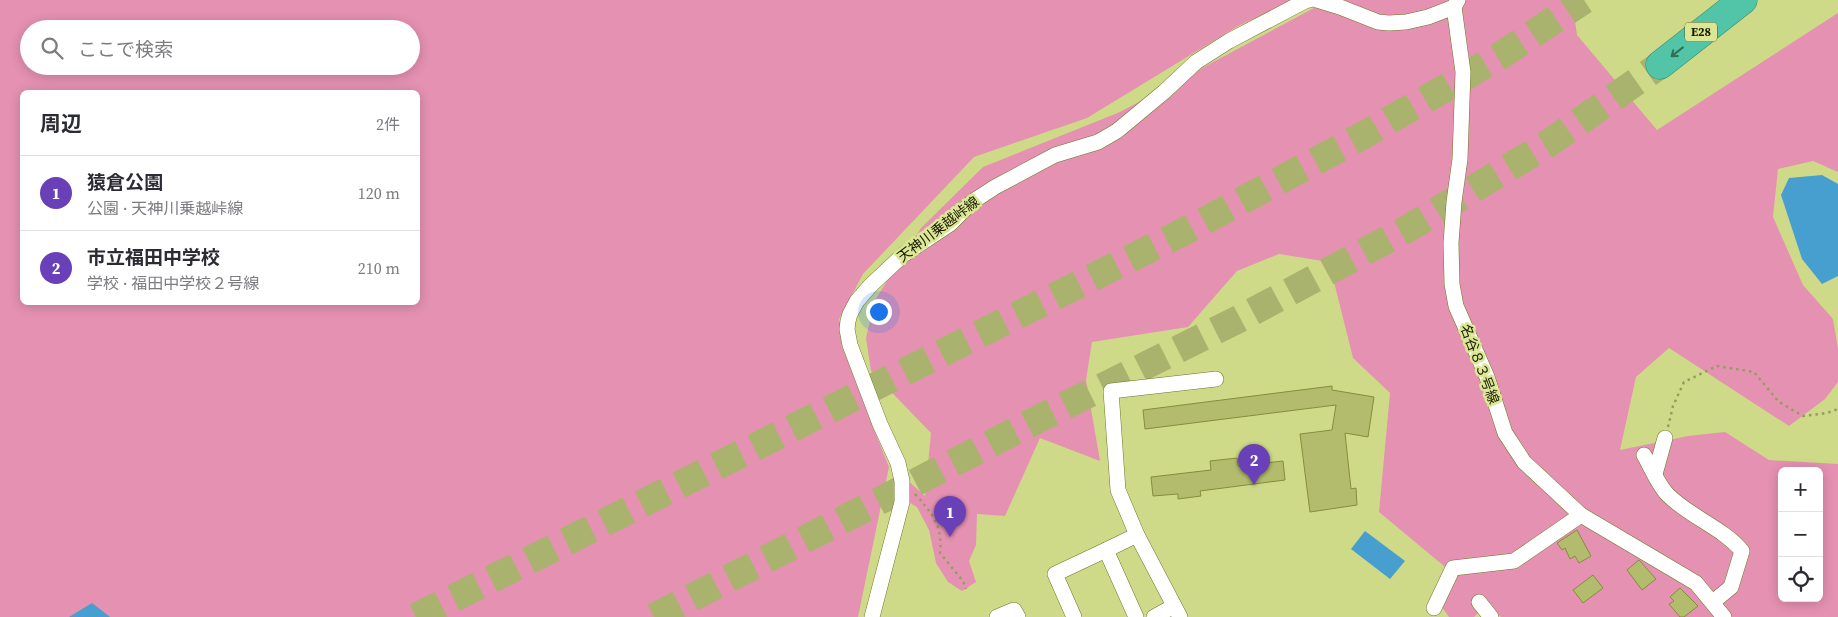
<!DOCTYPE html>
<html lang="ja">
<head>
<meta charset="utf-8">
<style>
	body { margin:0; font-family:"Source Serif 4","Noto Sans JP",serif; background:#f2f2f3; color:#2b2b33 }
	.controls { position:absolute; right:15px; bottom:15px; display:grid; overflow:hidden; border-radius:8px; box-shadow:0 2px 12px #0003 }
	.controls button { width:45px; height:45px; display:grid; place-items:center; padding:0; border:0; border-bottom:1px solid #e1e1e2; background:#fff; color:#2b2b33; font:25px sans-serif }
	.you { position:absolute; left:878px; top:311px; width:18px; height:18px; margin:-12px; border:4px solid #fff; border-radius:50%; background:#1a73e8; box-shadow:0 0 0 8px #1a73e833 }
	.badge { display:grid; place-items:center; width:32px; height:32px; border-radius:50%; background:#6940b8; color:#fff; font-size:16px; font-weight:700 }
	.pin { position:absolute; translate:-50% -41px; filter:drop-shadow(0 1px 2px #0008) }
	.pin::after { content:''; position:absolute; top:26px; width:18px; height:15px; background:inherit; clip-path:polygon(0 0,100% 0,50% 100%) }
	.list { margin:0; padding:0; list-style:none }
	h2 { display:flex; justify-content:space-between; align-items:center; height:65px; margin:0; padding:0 20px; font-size:21px }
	h2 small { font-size:16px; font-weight:400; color:#7c7c81 }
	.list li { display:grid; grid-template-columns:32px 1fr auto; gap:15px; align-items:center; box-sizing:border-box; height:75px; padding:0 20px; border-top:1px solid #e1e1e2 }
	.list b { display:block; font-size:19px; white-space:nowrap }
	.list p { margin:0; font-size:16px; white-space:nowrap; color:#7c7c81 }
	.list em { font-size:16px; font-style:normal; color:#7c7c81 }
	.icon { flex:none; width:28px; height:28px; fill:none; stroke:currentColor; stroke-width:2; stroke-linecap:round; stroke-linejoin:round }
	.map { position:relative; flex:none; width:1838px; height:617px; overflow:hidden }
	.search { position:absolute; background:#fff; box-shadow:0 2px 12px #0003; left:20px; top:20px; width:400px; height:55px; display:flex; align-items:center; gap:12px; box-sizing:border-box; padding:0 18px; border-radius:28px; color:#7c7c81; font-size:19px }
	.panel { position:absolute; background:#fff; box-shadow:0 2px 12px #0003; left:20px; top:90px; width:400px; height:215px; border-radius:8px }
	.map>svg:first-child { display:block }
	.green { fill:#e591b2; fill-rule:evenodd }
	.water { fill:#469fce }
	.building { fill:#b2bc6c; stroke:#848d3d }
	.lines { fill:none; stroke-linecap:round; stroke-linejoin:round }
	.highway-tunnel { stroke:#aab36e; stroke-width:28; stroke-dasharray:28 14; stroke-linecap:butt }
	.street-casing { stroke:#6e7624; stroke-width:16 }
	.highway-casing { stroke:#3d896e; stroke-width:29 }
	.path { stroke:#959d5e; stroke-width:2.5; stroke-dasharray:2.5 4; stroke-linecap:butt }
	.street { stroke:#fff; stroke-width:15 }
	.highway { stroke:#52c5a9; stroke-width:28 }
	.oneway { stroke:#346f54 }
	.labels { text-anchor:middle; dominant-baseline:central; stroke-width:5; stroke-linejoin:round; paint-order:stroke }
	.shield { fill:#dce795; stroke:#51572d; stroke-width:1 }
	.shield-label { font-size:12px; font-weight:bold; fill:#161900 }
	.street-label { font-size:14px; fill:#161900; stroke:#dce795 }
</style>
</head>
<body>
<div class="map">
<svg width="1838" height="617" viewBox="0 0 1838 617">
	<rect width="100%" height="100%" fill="#cfda89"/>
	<g class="green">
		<path d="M0,0H1294L1238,26L1087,118L974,157L863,274L839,319L867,412L889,467L858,617H0ZM29,29H411V66H29ZM22,92H418V302H22Z"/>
		<path d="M1329,0H1572L1577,35L1657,130L1838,13V172L1813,161L1778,169L1773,217L1803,285L1833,319L1838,349V382L1825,399L1789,426L1669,348L1636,377L1620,450L1688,436L1725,432L1769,460L1838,464V617H1501L1488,604L1474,617H1449L1441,606L1456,576L1379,512L1390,393L1353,358L1329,262L1279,254L1237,271L1188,327L1092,342L1086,380L1100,461L1040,438L1005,516L977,514L976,545L969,561L976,582L962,591L948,582L936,563L929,530L917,507L905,500L906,479L925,496L931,433L871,371L866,338L875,300L921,228L983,167L1120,112ZM1782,471H1819V598H1782Z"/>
	</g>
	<g class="water">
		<path d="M1822,175L1838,184V276L1822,284L1802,259L1781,195L1789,178Z"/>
		<path d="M1365,531L1405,561L1390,579L1351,549Z"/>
		<path d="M92,603L110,617H69Z"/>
	</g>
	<g class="building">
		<path d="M1332,386V390L1374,397L1368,437L1345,433L1351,489L1356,488L1357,505L1310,512L1300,434L1332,430L1336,405L1145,429L1143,410Z"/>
		<path d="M1237,458L1238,466L1283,461L1285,480L1200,491L1201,496L1178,499V494L1153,496L1151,477L1211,470L1210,461Z"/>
		<path d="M1577,530L1591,556L1579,563L1575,556L1570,559L1565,548L1562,550L1557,543Z"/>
		<path d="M1639,560L1656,579L1642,590L1627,570Z"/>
		<path d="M1593,575L1603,588L1583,603L1573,590Z"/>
		<path d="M1680,588L1698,606L1684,617H1680L1669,604L1674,601L1670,597Z"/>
	</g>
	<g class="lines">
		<g class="highway-tunnel">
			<path d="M416,617L1191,228L1364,135L1500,56L1584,0"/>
			<path d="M654,617L1052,412L1239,319L1407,229L1546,145L1660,65"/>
		</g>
		<g class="street-casing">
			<g id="street">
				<path d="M1317,0L1340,7L1378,22L1389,23L1406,22L1428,17L1454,7L1458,0"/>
				<path d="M1454,7L1463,72L1460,159L1454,202L1451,243L1452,284L1456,306L1487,377L1505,433L1524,462L1581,515L1696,583L1724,617"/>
				<path d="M1644,455C1651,467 1658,485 1668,495C1690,517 1723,528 1742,551L1731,587L1713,602"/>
				<path d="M1655,474L1665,438"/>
				<path d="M1479,602L1491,617"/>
				<path d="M1434,608L1453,568L1514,561L1581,515"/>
				<path d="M872,617L902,502V481L898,463L880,424L850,345L847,329L848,321L850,314L857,301L870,286L903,255L950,224L972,202L995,187L1055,155L1098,142L1117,131L1164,92L1196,62L1229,41L1305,1L1310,0"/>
				<path d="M997,617L1014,610L1018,617"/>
				<path d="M1074,617L1055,574L1106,550"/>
				<path d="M1136,617L1106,550L1137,535"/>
				<path d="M1154,617L1174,606"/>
				<path d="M1180,617L1137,535L1118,490L1111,391L1216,379"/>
			</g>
		</g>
		<g class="highway-casing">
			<path id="highway" d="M1660,65L1743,0"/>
		</g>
		<g class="path">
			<path d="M1668,427L1673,406L1684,382L1717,366L1754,372L1779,402L1803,416L1827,413L1838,409"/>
			<path d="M915,494C932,513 943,526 940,553L963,581L966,589"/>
		</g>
		<use href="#street" class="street"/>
		<use href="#highway" class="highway"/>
	</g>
	<defs><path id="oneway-shaft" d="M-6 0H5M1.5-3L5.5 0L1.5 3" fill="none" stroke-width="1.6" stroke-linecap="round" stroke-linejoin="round" transform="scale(1.25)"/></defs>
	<use class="oneway" href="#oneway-shaft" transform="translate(1677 52) rotate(142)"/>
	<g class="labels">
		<rect class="shield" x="1685" y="22.5" width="32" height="19" rx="4"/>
		<g class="shield-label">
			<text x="1701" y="32">E28</text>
		</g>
		<g class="street-label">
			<text transform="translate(938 229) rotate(-37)">天神川乗越峠線</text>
			<text transform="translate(1480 364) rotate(69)">名谷８３号線</text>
		</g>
	</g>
</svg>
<div class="controls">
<button>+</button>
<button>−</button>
<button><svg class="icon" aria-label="locate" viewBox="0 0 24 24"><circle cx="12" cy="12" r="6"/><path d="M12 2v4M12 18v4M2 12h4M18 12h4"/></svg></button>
</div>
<div class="you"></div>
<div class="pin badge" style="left:950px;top:537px">1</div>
<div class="pin badge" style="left:1254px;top:485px">2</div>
<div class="search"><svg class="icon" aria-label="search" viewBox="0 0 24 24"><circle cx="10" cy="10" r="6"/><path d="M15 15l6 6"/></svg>ここで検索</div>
<section class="panel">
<h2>周辺<small>2件</small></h2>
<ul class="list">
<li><span class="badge">1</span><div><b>猿倉公園</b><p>公園 · 天神川乗越峠線</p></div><em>120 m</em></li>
<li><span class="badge">2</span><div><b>市立福田中学校</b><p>学校 · 福田中学校２号線</p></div><em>210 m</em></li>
</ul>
</section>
</div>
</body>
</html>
